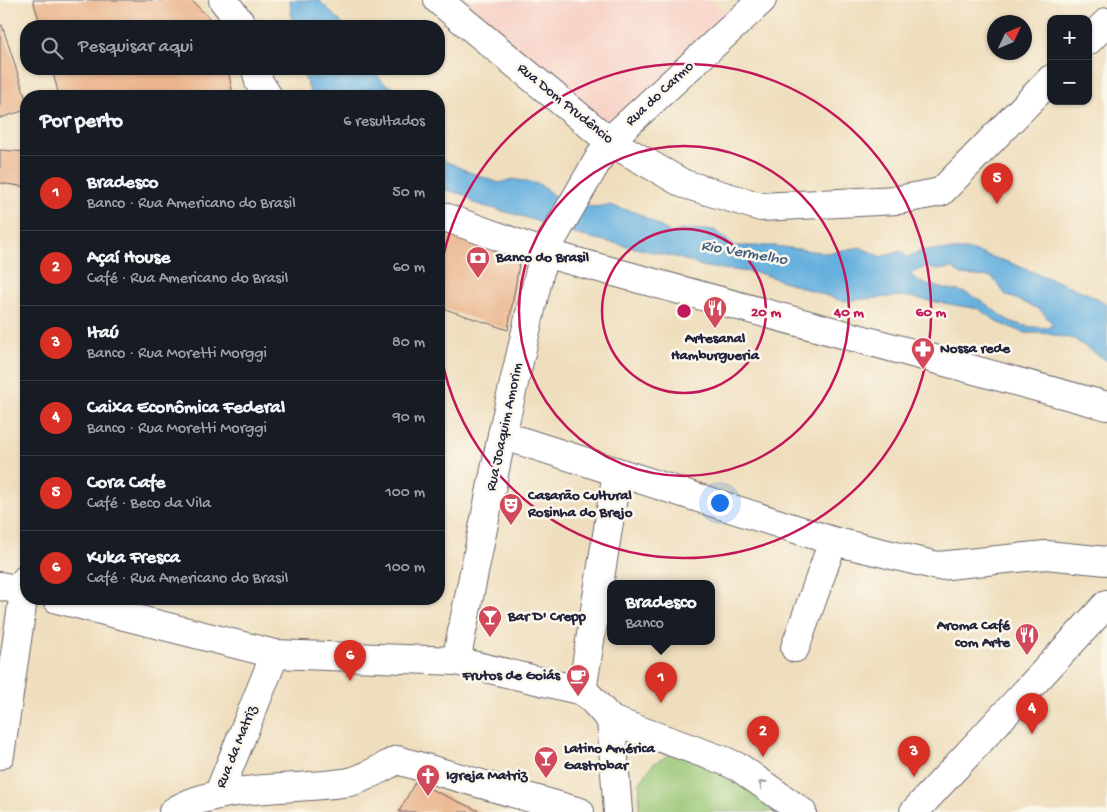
<!DOCTYPE html>
<html lang="pt">
<head>
<meta charset="utf-8">
<style>
	body { margin:0; font-family:"Gochi Hand",sans-serif; background:#242831; color:#f1f3f6 }
	.controls { position:absolute; right:15px; top:15px; display:grid; overflow:hidden; border-radius:10px; box-shadow:0 1px 4px #0004 }
	.controls button { width:45px; height:45px; display:grid; place-items:center; padding:0; border:0; border-bottom:1px solid #363941; background:#171b24; color:#f1f3f6; font:25px sans-serif }
	.compass { position:absolute; left:987px; top:15px; width:45px; height:45px; border-radius:50%; background:#171b24; box-shadow:0 1px 4px #0004; rotate:46deg }
	.you { position:absolute; left:719px; top:502px; width:18px; height:18px; margin:-12px; border:4px solid #fff; border-radius:50%; background:#1a73e8; box-shadow:0 0 0 8px #1a73e833 }
	.badge { display:grid; place-items:center; width:32px; height:32px; border-radius:50%; background:#d93025; color:#fff; font-size:16px; font-weight:700 }
	.pin { position:absolute; translate:-50% -41px; filter:drop-shadow(0 1px 2px #0008) }
	.pin::after { content:''; position:absolute; top:26px; width:18px; height:15px; background:inherit; clip-path:polygon(0 0,100% 0,50% 100%) }
	.popup { position:absolute; left:607px; top:580px; width:108px; height:65px; box-sizing:border-box; display:grid; place-content:center; border-radius:10px; background:#171b24; filter:drop-shadow(0 1px 4px #0005); font-size:16px; white-space:nowrap; color:#9ea1a6 }
	.popup b { font-size:19px; color:#f1f3f6 }
	.popup::after { content:''; position:absolute; left:50%; top:100%; margin-left:-10px; border:10px solid transparent; border-top-color:#171b24 }
	.list { margin:0; padding:0; list-style:none }
	h2 { display:flex; justify-content:space-between; align-items:center; height:65px; margin:0; padding:0 20px; font-size:21px }
	h2 small { font-size:16px; font-weight:400; color:#9ea1a6 }
	.list li { display:grid; grid-template-columns:32px 1fr auto; gap:15px; align-items:center; box-sizing:border-box; height:75px; padding:0 20px; border-top:1px solid #363941 }
	.list b { display:block; font-size:19px; white-space:nowrap }
	.list p { margin:0; font-size:16px; white-space:nowrap; color:#9ea1a6 }
	.list em { font-size:16px; font-style:normal; color:#9ea1a6 }
	.icon { flex:none; width:28px; height:28px; fill:none; stroke:currentColor; stroke-width:2; stroke-linecap:round; stroke-linejoin:round }
	.map { position:relative; flex:none; width:1107px; height:812px; overflow:hidden }
	.search { position:absolute; background:#171b24; box-shadow:0 1px 4px #0004; left:20px; top:20px; width:425px; height:55px; display:flex; align-items:center; gap:12px; box-sizing:border-box; padding:0 18px; border-radius:20px; color:#9ea1a6; font-size:19px }
	.panel { position:absolute; background:#171b24; box-shadow:0 1px 4px #0004; left:20px; top:90px; width:425px; height:515px; border-radius:20px }
	.map>svg:first-child { display:block }
	.built { fill:#f7d1c6 }
	.green { fill:#97c573; stroke:#5c7457 }
	.water { fill:#66b0de; stroke:#44698c; fill-rule:evenodd }
	.building { fill:#ebb68e }
	.lines { fill:none; stroke-linecap:round; stroke-linejoin:round }
	.street-casing { stroke:#6a6468; stroke-width:30 }
	.secondary-casing { stroke:#6a6468; stroke-width:30 }
	.street { stroke:#fff; stroke-width:28 }
	.secondary { stroke:#fff; stroke-width:28 }
	.oneway { stroke:#9c9ca7 }
	.ring { fill:none; stroke:#c2185b; stroke-width:2.5 }
	.labels { text-anchor:middle; dominant-baseline:central; stroke-width:5; stroke-linejoin:round; paint-order:stroke }
	.street-label { font-size:15px; fill:#22223b; stroke:#fbf7ec }
	.poi-label { font-size:15px; font-weight:bold; fill:#22223b; stroke:#fbf7ec; text-anchor:start }
	.water-label { font-size:16px; font-style:italic; fill:#3d5b7c; stroke:#fbf7ec }
	.centre { fill:#c2185b; stroke:#fbf7ec; stroke-width:2.5 }
	.ring-label { font-size:15px; text-anchor:middle; font-weight:bold; fill:#c2185b; stroke:#fbf7ec; stroke-width:5; stroke-linejoin:round; paint-order:stroke }
</style>
</head>
<body>
<div class="map">
<svg width="1107" height="812" viewBox="0 0 1107 812">
	<rect width="100%" height="100%" fill="#fbf7ec"/>
	<filter id="ink" filterUnits="userSpaceOnUse"><feTurbulence type="fractalNoise" baseFrequency=".02" numOctaves="2"/><feDisplacementMap in="SourceGraphic" scale="10" xChannelSelector="R" yChannelSelector="G"/><feConvolveMatrix kernelMatrix="1 2 1 2 8 2 1 2 1" color-interpolation-filters="sRGB"/></filter>
	<filter id="wash" filterUnits="userSpaceOnUse"><feTurbulence type="fractalNoise" baseFrequency=".0096" numOctaves="4" result="noise"/><feDisplacementMap in="SourceGraphic" scale="20" xChannelSelector="R" yChannelSelector="G"/><feGaussianBlur stdDeviation="1.12" result="paint"/><feColorMatrix in="noise" values="0 0 0 0 0 0 0 0 0 0 0 0 0 0 0 0 0 1.4 0 .05"/><feComposite in="paint" operator="in"/></filter>
	<g filter="url(#wash)">
		<rect width="100%" height="100%" fill="#efdebd"/>
		<path class="built" d="M444,0H711L729,16L602,132Z"/>
		<path class="green" d="M674,752L727,773L790,812H639L640,783L653,764Z"/>
		<g class="water">
			<path d="M290,0H319L345,26H292Z"/>
			<path d="M301,69H372L385,84L408,94L409,96H312Z"/>
			<path d="M439,158L469,172L499,183L513,179L539,184L557,198L594,207L609,205L638,213L671,233L683,230H714L735,246H776L827,253L860,247L881,257L901,251L907,257L923,250H970L1008,262L1089,294L1107,305V361L1074,339L1043,333H1025L999,323L979,309L901,296L842,301L759,273L705,267L679,258L574,234L524,217L473,203L465,195L439,188ZM925,267L938,270L953,268L961,275L992,277L1006,295L1039,309L1053,324L1048,328C1035,327 1022,327 1010,321C995,313 984,300 968,294C948,286 925,290 910,274Z"/>
		</g>
		<g id="blocks">
			<g class="building">
				<path d="M33,0H191L217,26H41Z"/>
				<path d="M0,25H2L26,99V110L0,118Z"/>
				<path d="M52,69H228L233,96H59Z"/>
				<path d="M0,150L26,152V187L0,183Z"/>
				<path d="M439,231L521,252L508,330L439,307Z"/>
				<path d="M415,782L481,812H399Z"/>
			</g>
		</g>
	</g>
	<g filter="url(#ink)">
		<use href="#blocks" fill-opacity="0" stroke="#6a6468" stroke-width="1"/>
		<g class="lines">
			<g class="street-casing">
				<g id="street">
					<path d="M438,0L609,141L684,184L761,207L898,200L941,192L1051,79"/>
					<path d="M1088,41L1107,22"/>
					<path d="M502,435L833,541L938,566L1046,555L1107,561"/>
					<path d="M0,586L26,591"/>
					<path d="M57,599L275,654L456,661L582,691L589,696L611,720L725,761L740,768L802,812"/>
					<path d="M795,648L833,541"/>
					<path d="M456,661L502,435L544,253L609,141L762,0"/>
					<path d="M582,691L617,472"/>
					<path d="M611,720L618,812"/>
					<path d="M0,755L26,579"/>
					<path d="M218,795L275,654"/>
					<path d="M173,812C217,783 297,791 349,782C362,780 385,766 397,760L580,812"/>
					<path d="M914,812L1107,604"/>
				</g>
			</g>
			<g class="secondary-casing">
				<g id="secondary">
					<path d="M223,0L243,26"/>
					<path d="M256,69L259,82L268,96"/>
					<path d="M439,215L544,253L1107,406"/>
				</g>
			</g>
			<use href="#street" class="street"/>
			<use href="#secondary" class="secondary"/>
		</g>
		<defs><path id="oneway-chevron" d="M-2-3.5L2.5 0L-2 3.5" fill="none" stroke-width="1.6" stroke-linecap="round" stroke-linejoin="round" transform="scale(1.25)"/></defs>
		<use class="oneway" href="#oneway-chevron" transform="translate(762 784) rotate(-145)"/>
	</g>
	<g class="ring">
		<circle cx="684" cy="311" r="82"/>
		<circle cx="684" cy="311" r="165"/>
		<path d="M439 281A247 247 0 1 1 439 341"/>
	</g>
	<defs>
		<g id="bank-pin" transform="scale(1.25)"><path d="M0 17L-7.5 6A9.5 9.5 0 1 1 7.5 6Z" fill="#d1495b" stroke="#fbf7ec"/><path d="M-6-4H6V4H-6ZM0-2.3a2.3 2.3 0 1 0 0 4.6a2.3 2.3 0 1 0 0-4.6Z" fill="#fff"/></g>
		<g id="restaurant-pin" transform="scale(1.25)"><path d="M0 17L-7.5 6A9.5 9.5 0 1 1 7.5 6Z" fill="#d1495b" stroke="#fbf7ec"/><path d="M-5-6h1v4h1v-4h1v4h1v-4h1v5L-1.5 .5V6h-2V.5L-5-1ZM5-6V6H3V1.5H1.5Q1.5-4 5-6Z" fill="#fff"/></g>
		<g id="pharmacy-pin" transform="scale(1.25)"><path d="M0 17L-7.5 6A9.5 9.5 0 1 1 7.5 6Z" fill="#d1495b" stroke="#fbf7ec"/><path d="M-2-6h4v4h4v4h-4v4h-4v-4h-4v-4h4Z" fill="#fff"/></g>
		<g id="theatre-pin" transform="scale(1.25)"><path d="M0 17L-7.5 6A9.5 9.5 0 1 1 7.5 6Z" fill="#d1495b" stroke="#fbf7ec"/><path d="M-5-5.5Q0-4 5-5.5V0Q5 5 0 6Q-5 5-5 0ZM-3.3-2.5H-1v1.5H-3.3ZM1-2.5H3.3v1.5H1ZM-2.8 1Q0 5.5 2.8 1Z" fill="#fff"/></g>
		<g id="bar-pin" transform="scale(1.25)"><path d="M0 17L-7.5 6A9.5 9.5 0 1 1 7.5 6Z" fill="#d1495b" stroke="#fbf7ec"/><path d="M-6-5H6L.8 .8V4.5H3.5V6h-7V4.5H-.8V.8Z" fill="#fff"/></g>
		<g id="cafe-pin" transform="scale(1.25)"><path d="M0 17L-7.5 6A9.5 9.5 0 1 1 7.5 6Z" fill="#d1495b" stroke="#fbf7ec"/><path d="M-5.5-4.5H6V0H3Q3 3.5 0 3.5H-2.5Q-5.5 3.5-5.5 0ZM3-3.2v2h1.7v-2ZM-6 4.5H4V6H-6Z" fill="#fff"/></g>
		<g id="church-pin" transform="scale(1.25)"><path d="M0 17L-7.5 6A9.5 9.5 0 1 1 7.5 6Z" fill="#d1495b" stroke="#fbf7ec"/><path d="M-1.2-6h2.4v3.5h3.3v2.4h-3.3V6h-2.4V-.1h-3.3v-2.4h3.3Z" fill="#fff"/></g>
	</defs>
	<g fill-rule="evenodd">
		<use href="#bank-pin" x="478" y="258"/>
		<use href="#restaurant-pin" x="715" y="308"/>
		<use href="#pharmacy-pin" x="923" y="349"/>
		<use href="#theatre-pin" x="511" y="505"/>
		<use href="#bar-pin" x="490" y="617"/>
		<use href="#restaurant-pin" x="1027" y="635"/>
		<use href="#cafe-pin" x="578" y="676"/>
		<use href="#bar-pin" x="546" y="758"/>
		<use href="#church-pin" x="428" y="776"/>
	</g>
	<g class="labels">
		<g class="street-label">
			<text transform="translate(660 94) rotate(-43)">Rua do Carmo</text>
			<text transform="translate(565 104) rotate(39)">Rua Dom Prudêncio</text>
			<text transform="translate(505 427) rotate(-78)">Rua Joaquim Amorim</text>
			<text transform="translate(237 747) rotate(-68)">Rua da Matriz</text>
		</g>
		<g class="poi-label">
			<text x="496" y="258">Banco do Brasil</text>
			<text x="715" y="339" text-anchor="middle">Artesanal<tspan x="715" dy="17">Hamburgueria</tspan></text>
			<text x="940" y="349">Nossa rede</text>
			<text x="528" y="496">Casarão Cultural<tspan x="528" dy="17">Rosinha do Brejo</tspan></text>
			<text x="508" y="617">Bar D' Crepp</text>
			<text x="1010" y="626" text-anchor="end">Aroma Café<tspan x="1010" dy="17">com Arte</tspan></text>
			<text x="560" y="676" text-anchor="end">Frutos de Goiás</text>
			<text x="564" y="749">Latino América<tspan x="564" dy="17">Gastrobar</tspan></text>
			<text x="446" y="776">Igreja Matriz</text>
		</g>
		<g class="water-label">
			<text transform="translate(744 254) rotate(10)">Rio Vermelho</text>
		</g>
	</g>
	<circle cx="684" cy="311" r="8" class="centre"/>
	<g class="ring-label">
		<text x="766" y="316">20 m</text>
		<text x="849" y="316">40 m</text>
		<text x="931" y="316">60 m</text>
	</g>
</svg>
<div class="controls">
<button>+</button>
<button>−</button>
</div>
<svg class="compass" viewBox="-18 -18 36 36"><path d="M0-13l5 13h-10z" fill="#e53935"/><path d="M0 13l5-13h-10z" fill="#9ea1a6"/></svg>
<div class="you"></div>
<div class="pin badge" style="left:661px;top:703px">1</div>
<div class="popup"><b>Bradesco</b>Banco</div>
<div class="pin badge" style="left:763px;top:757px">2</div>
<div class="pin badge" style="left:914px;top:777px">3</div>
<div class="pin badge" style="left:1032px;top:734px">4</div>
<div class="pin badge" style="left:997px;top:204px">5</div>
<div class="pin badge" style="left:350px;top:681px">6</div>
<div class="search"><svg class="icon" aria-label="search" viewBox="0 0 24 24"><circle cx="10" cy="10" r="6"/><path d="M15 15l6 6"/></svg>Pesquisar aqui</div>
<section class="panel">
<h2>Por perto<small>6 resultados</small></h2>
<ul class="list">
<li><span class="badge">1</span><div><b>Bradesco</b><p>Banco · Rua Americano do Brasil</p></div><em>50 m</em></li>
<li><span class="badge">2</span><div><b>Açaí House</b><p>Café · Rua Americano do Brasil</p></div><em>60 m</em></li>
<li><span class="badge">3</span><div><b>Itaú</b><p>Banco · Rua Moretti Morggi</p></div><em>80 m</em></li>
<li><span class="badge">4</span><div><b>Caixa Econômica Federal</b><p>Banco · Rua Moretti Morggi</p></div><em>90 m</em></li>
<li><span class="badge">5</span><div><b>Cora Cafe</b><p>Café · Beco da Vila</p></div><em>100 m</em></li>
<li><span class="badge">6</span><div><b>Kuka Fresca</b><p>Café · Rua Americano do Brasil</p></div><em>100 m</em></li>
</ul>
</section>
</div>
</body>
</html>
